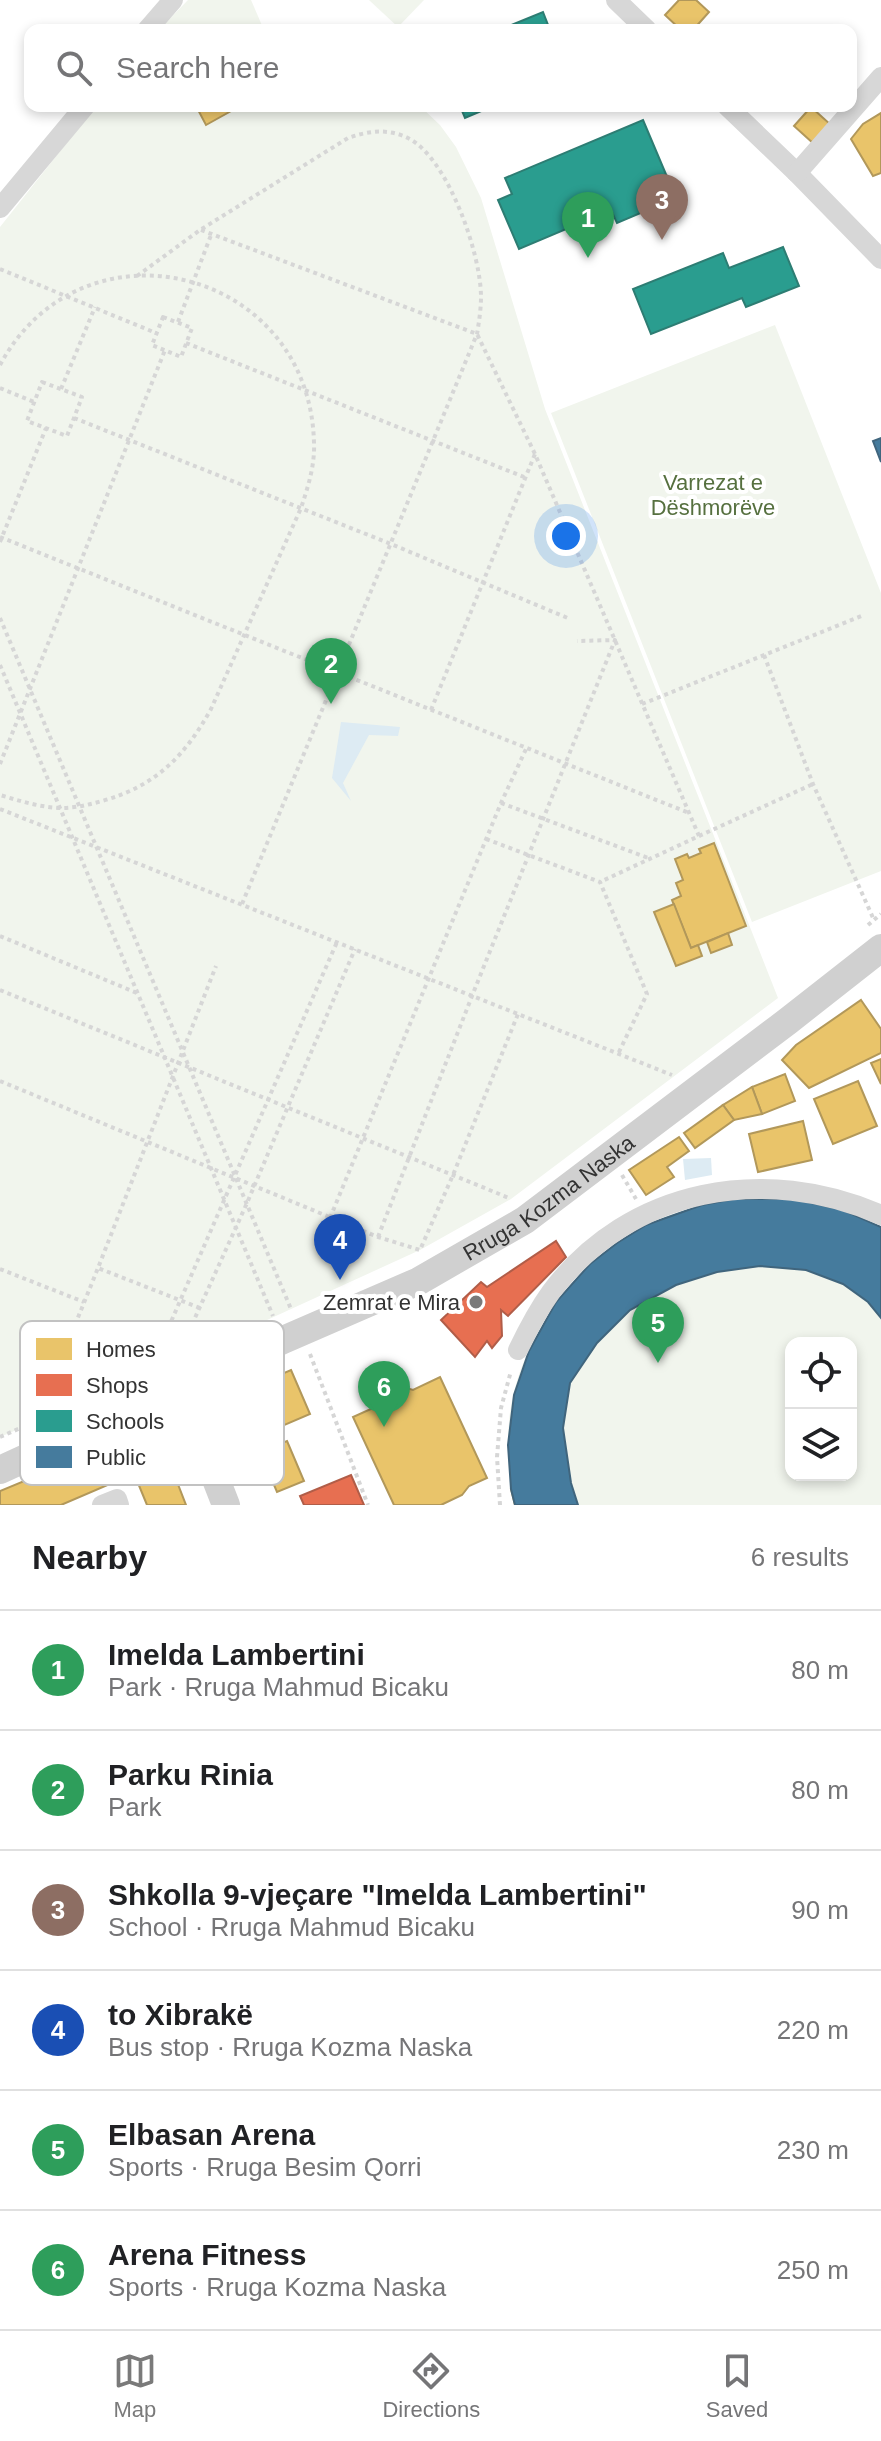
<!DOCTYPE html>
<html lang="en">
<head>
<meta charset="utf-8">
<style>
	body { margin:0; font-family:Arial,sans-serif; background:#f6f6f6; color:#202124 }
	.controls { position:absolute; right:24px; bottom:24px; display:grid; overflow:hidden; border-radius:16px; box-shadow:0 4px 12px #0003 }
	.controls button { width:72px; height:72px; display:grid; place-items:center; padding:0; border:0; border-bottom:2px solid #e0e0e0; background:#fff; color:#202124; font:40px sans-serif }
	.you { position:absolute; left:566px; top:536px; width:28px; height:28px; margin:-20px; border:6px solid #fff; border-radius:50%; background:#1a73e8; box-shadow:0 0 0 12px #1a73e833 }
	.badge { display:grid; place-items:center; width:52px; height:52px; border-radius:50%; background:#7a7a7a; color:#fff; font-size:26px; font-weight:700 }
	.pin { position:absolute; translate:-50% -66px; filter:drop-shadow(0 2px 4px #0008) }
	.pin::after { content:''; position:absolute; top:42px; width:28px; height:24px; background:inherit; clip-path:polygon(0 0,100% 0,50% 100%) }
	.list { margin:0; padding:0; list-style:none }
	h2 { display:flex; justify-content:space-between; align-items:center; height:104px; margin:0; padding:0 32px; font-size:34px }
	h2 small { font-size:26px; font-weight:400; color:#757577 }
	.list li { display:grid; grid-template-columns:52px 1fr auto; gap:24px; align-items:center; box-sizing:border-box; height:120px; padding:0 32px; border-top:2px solid #e0e0e0 }
	.list b { display:block; font-size:30px; white-space:nowrap }
	.list p { margin:0; font-size:26px; white-space:nowrap; color:#757577 }
	.list em { font-size:26px; font-style:normal; color:#757577 }
	.icon { flex:none; width:44px; height:44px; fill:none; stroke:currentColor; stroke-width:2; stroke-linecap:round; stroke-linejoin:round }
	.map { position:relative; flex:none; width:881px; height:1505px; overflow:hidden }
	.search { position:absolute; background:#fff; box-shadow:0 4px 12px #0003; left:24px; right:24px; top:24px; height:88px; display:flex; align-items:center; gap:20px; box-sizing:border-box; padding:0 28px; border-radius:16px; color:#757577; font-size:30px }
	.sheet { height:824px; background:#fff }
	nav { display:flex; justify-content:space-around; align-items:center; box-sizing:border-box; height:112px; border-top:2px solid #e0e0e0; background:#fff; font-size:22px; color:#757577 }
	nav a { display:grid; justify-items:center; gap:4px }
	nav .on { color:#7a7a7a }
	.map>svg:first-child { display:block }
	.green { fill:#f1f5ed; fill-rule:evenodd }
	.water { fill:#ddebf3 }
	.homes { fill:#e9c46a; stroke:#b2985a; stroke-width:2 }
	.shops { fill:#e76f51; stroke:#b15d48; stroke-width:2 }
	.schools { fill:#2a9d8f; stroke:#2d7d73; stroke-width:2 }
	.public { fill:#457b9d; stroke:#40657d; stroke-width:2 }
	.lines { fill:none; stroke-linecap:round; stroke-linejoin:round }
	.path { stroke:#d6d6d6; stroke-width:4; stroke-dasharray:4 4; stroke-linecap:butt }
	.street { stroke:#d7d7d7; stroke-width:20 }
	.secondary { stroke:#d0d0d0; stroke-width:28 }
	.poi-dot { fill:#7a7a7a; stroke:#fff; stroke-width:3 }
	.labels { text-anchor:middle; dominant-baseline:central; stroke-width:8; stroke-linejoin:round; paint-order:stroke }
	.park-label { font-size:22px; fill:#56703f; stroke:#fff }
	.street-label { font-size:22px; fill:#333; stroke:#fff }
	.poi-label { font-size:22px; fill:#333; stroke:#fff; text-anchor:end }
	.key { fill:#fff; stroke:#c2c2c2; stroke-width:2 }
	.key-label { font-size:22px; fill:#333 }
</style>
</head>
<body>
<div class="map">
<svg width="881" height="1505" viewBox="0 0 881 1505">
	<rect width="100%" height="100%" fill="#fff"/>
	<g class="green">
		<path d="M188,0H251L264,30H159Z"/>
		<path d="M369,0H424L398,27Z"/>
		<path d="M96,106H420L440,125L456,147L481,198L545,409L778,998L511,1199L420,1250L175,1362L0,1437V227Z"/>
		<path d="M775,325L881,593V871L752,922L551,413Z"/>
		<path d="M702,1205L843,1210L881,1227V1505H515C513,1485 508,1464 508,1444C507,1351 568,1272 645,1226C662,1216 683,1211 702,1205ZM791,1343H851V1475H791Z"/>
	</g>
	<g class="water">
		<path d="M341,722L400,727L398,736L369,735L343,783L351,801L332,778Z"/>
		<path d="M711,1158L712,1175L685,1180L683,1159Z"/>
	</g>
	<g class="homes">
		<path d="M679,0H696L709,12L693,30H681L665,15Z"/>
		<path d="M196,106H240L206,125Z"/>
		<path d="M811,107L831,125L814,144L794,126Z"/>
		<path d="M881,113V173L873,176L851,139L863,124Z"/>
		<path d="M714,843L746,926L691,948L672,900L681,896L676,883L683,880L675,859L687,854L689,858L701,853L699,849Z"/>
		<path d="M674,904L691,948L698,945L702,956L676,966L654,912Z"/>
		<path d="M728,933L732,945L711,953L707,942Z"/>
		<path d="M861,1000L881,1029V1053L809,1088L782,1060L796,1045Z"/>
		<path d="M881,1059V1084L871,1063Z"/>
		<path d="M785,1074L795,1101L762,1114L752,1087Z"/>
		<path d="M858,1081L877,1126L833,1144L814,1099Z"/>
		<path d="M752,1087L762,1114L734,1120L723,1105Z"/>
		<path d="M723,1105L734,1120L695,1148L684,1133Z"/>
		<path d="M803,1121L812,1160L758,1172L749,1134Z"/>
		<path d="M679,1137L689,1151L667,1167L674,1177L646,1195L629,1170Z"/>
		<path d="M291,1370L310,1414L247,1441L228,1397Z"/>
		<path d="M440,1377L487,1478L469,1486L462,1495L441,1505H394L353,1417L382,1404L384,1396L394,1388L400,1386L413,1390Z"/>
		<path d="M147,1430L159,1460L116,1478L117,1481L61,1505H0V1491Z"/>
		<path d="M287,1441L304,1481L277,1492L260,1452Z"/>
		<path d="M167,1456L186,1505H147L133,1471Z"/>
		<path d="M556,1473L564,1505H515L511,1489Z"/>
	</g>
	<g class="shops">
		<path d="M556,1241L566,1257L508,1316L501,1310L502,1336L492,1348L487,1341L475,1357L441,1320L481,1282L487,1287Z"/>
		<path d="M351,1475L364,1505H304L300,1496Z"/>
	</g>
	<g class="schools">
		<path d="M543,12L550,30H499Z"/>
		<path d="M460,106H493L465,118Z"/>
		<path d="M643,120L676,198L617,223L611,210L519,249L498,200L512,194L505,178Z"/>
		<path d="M783,247L799,286L746,307L742,298L651,334L633,289L723,253L729,268Z"/>
	</g>
	<g class="public">
		<path d="M881,438V462L873,441Z"/>
		<path d="M734,1199H794L843,1210L881,1227V1318L868,1302L843,1284L806,1270L760,1266L717,1272L676,1285L630,1310L597,1343L570,1383L563,1428L571,1483L578,1505H515L511,1489L508,1445L514,1395L529,1351L556,1302L590,1264L617,1243L646,1225L702,1205Z"/>
	</g>
	<g class="lines">
		<g class="path">
			<path d="M201,230L477,334L535,454L699,836L600,882"/>
			<path d="M0,269L156,333"/>
			<path d="M137,276L200,230L348,138C368,131 388,128 408,138C448,158 481,254 481,297C481,309 479,322 477,334L242,904"/>
			<path d="M163,317L192,328L181,357L152,345Z"/>
			<path d="M178,322L211,235"/>
			<path d="M186,343L524,477"/>
			<path d="M0,365C83,211 310,268 314,443C315,465 308,487 301,508L211,709C185,756 156,786 102,801C88,805 75,808 60,808C39,807 20,801 0,795"/>
			<path d="M42,382L82,397L67,436L27,421Z"/>
			<path d="M0,388L34,402"/>
			<path d="M61,389L95,307"/>
			<path d="M74,418L391,544L570,619"/>
			<path d="M0,537L689,813"/>
			<path d="M0,542L46,428"/>
			<path d="M0,618L291,1309"/>
			<path d="M764,655L813,784L874,920"/>
			<path d="M0,665L273,1316"/>
			<path d="M642,704L864,615"/>
			<path d="M431,710L535,454"/>
			<path d="M0,764L165,350"/>
			<path d="M501,803L651,859"/>
			<path d="M0,809L672,1075"/>
			<path d="M699,836L813,784"/>
			<path d="M486,839L600,882L647,994L618,1054"/>
			<path d="M868,925L881,914"/>
			<path d="M0,936L137,993"/>
			<path d="M0,990L509,1198"/>
			<path d="M0,1081L378,1237L420,1250L453,1175L518,1014"/>
			<path d="M622,1175L636,1199"/>
			<path d="M330,1218L501,803L526,749"/>
			<path d="M378,1237L472,996L615,640L577,641"/>
			<path d="M0,1269L84,1302"/>
			<path d="M200,1308L98,1268L216,966"/>
			<path d="M75,1325L98,1268"/>
			<path d="M310,1354L368,1505"/>
			<path d="M149,1372L337,942"/>
			<path d="M40,1419L75,1325L175,1362L247,1203L355,949"/>
			<path d="M0,1437L93,1396"/>
			<path d="M500,1505L497,1457L501,1408L511,1371"/>
		</g>
		<g class="street">
			<path d="M616,0L647,30"/>
			<path d="M147,30L173,0"/>
			<path d="M727,106L797,173L881,259"/>
			<path d="M797,173L881,77"/>
			<path d="M0,208L85,106"/>
			<path d="M518,1350C528,1329 538,1310 551,1292C630,1187 766,1164 881,1215"/>
			<path d="M102,1505L117,1499L119,1505"/>
		</g>
		<g class="secondary">
			<path d="M180,1387L226,1505"/>
			<path id="s1" d="M0,1470L283,1340L419,1281L525,1220L788,1021L881,948"/>
		</g>
	</g>
	<circle class="poi-dot" cx="476" cy="1302" r="8"/>
	<g class="labels">
		<g class="park-label">
			<text x="713" y="482">Varrezat e<tspan x="713" dy="25">Dëshmorëve</tspan></text>
		</g>
		<g class="street-label">
			<text stroke="none"><textPath href="#s1" startOffset="614">Rruga Kozma Naska</textPath></text>
		</g>
		<g class="poi-label">
			<text x="460" y="1302">Zemrat e Mira</text>
		</g>
	</g>
	<rect x="20" y="1321" width="264" height="164" rx="12" class="key"/>
	<rect x="36" y="1338" width="36" height="22" fill="#e9c46a"/>
	<rect x="36" y="1374" width="36" height="22" fill="#e76f51"/>
	<rect x="36" y="1410" width="36" height="22" fill="#2a9d8f"/>
	<rect x="36" y="1446" width="36" height="22" fill="#457b9d"/>
	<g class="key-label">
		<text x="86" y="1357">Homes</text>
		<text x="86" y="1393">Shops</text>
		<text x="86" y="1429">Schools</text>
		<text x="86" y="1465">Public</text>
	</g>
</svg>
<div class="controls">
<button><svg class="icon" aria-label="locate" viewBox="0 0 24 24"><circle cx="12" cy="12" r="6"/><path d="M12 2v4M12 18v4M2 12h4M18 12h4"/></svg></button>
<button><svg class="icon" aria-label="layers" viewBox="0 0 24 24"><path d="M12 4l9 5-9 5-9-5zM3 14l9 5 9-5"/></svg></button>
</div>
<div class="you"></div>
<div class="pin badge" style="left:588px;top:258px;background:#2e9e5b">1</div>
<div class="pin badge" style="left:331px;top:704px;background:#2e9e5b">2</div>
<div class="pin badge" style="left:662px;top:240px;background:#8d6e63">3</div>
<div class="pin badge" style="left:340px;top:1280px;background:#1a4fb4">4</div>
<div class="pin badge" style="left:658px;top:1363px;background:#2e9e5b">5</div>
<div class="pin badge" style="left:384px;top:1427px;background:#2e9e5b">6</div>
<div class="search"><svg class="icon" aria-label="search" viewBox="0 0 24 24"><circle cx="10" cy="10" r="6"/><path d="M15 15l6 6"/></svg>Search here</div>
</div>
<section class="sheet">
<h2>Nearby<small>6 results</small></h2>
<ul class="list">
<li><span class="badge" style="background:#2e9e5b">1</span><div><b>Imelda Lambertini</b><p>Park · Rruga Mahmud Bicaku</p></div><em>80 m</em></li>
<li><span class="badge" style="background:#2e9e5b">2</span><div><b>Parku Rinia</b><p>Park</p></div><em>80 m</em></li>
<li><span class="badge" style="background:#8d6e63">3</span><div><b>Shkolla 9-vjeçare &quot;Imelda Lambertini&quot;</b><p>School · Rruga Mahmud Bicaku</p></div><em>90 m</em></li>
<li><span class="badge" style="background:#1a4fb4">4</span><div><b>to Xibrakë</b><p>Bus stop · Rruga Kozma Naska</p></div><em>220 m</em></li>
<li><span class="badge" style="background:#2e9e5b">5</span><div><b>Elbasan Arena</b><p>Sports · Rruga Besim Qorri</p></div><em>230 m</em></li>
<li><span class="badge" style="background:#2e9e5b">6</span><div><b>Arena Fitness</b><p>Sports · Rruga Kozma Naska</p></div><em>250 m</em></li>
</ul>
</section>
<nav>
<a class="on"><svg class="icon" aria-label="map" viewBox="0 0 24 24"><path d="M3 6l6-2 6 2 6-2v14l-6 2-6-2-6 2zM9 4v14M15 6v14"/></svg>Map</a>
<a><svg class="icon" aria-label="directions" viewBox="0 0 24 24"><path d="M12 3l9 9-9 9-9-9zM9 14v-3h6M13 9l2 2-2 2"/></svg>Directions</a>
<a><svg class="icon" aria-label="saved" viewBox="0 0 24 24"><path d="M7 4h10v16l-5-4-5 4z"/></svg>Saved</a>
</nav>
</body>
</html>
